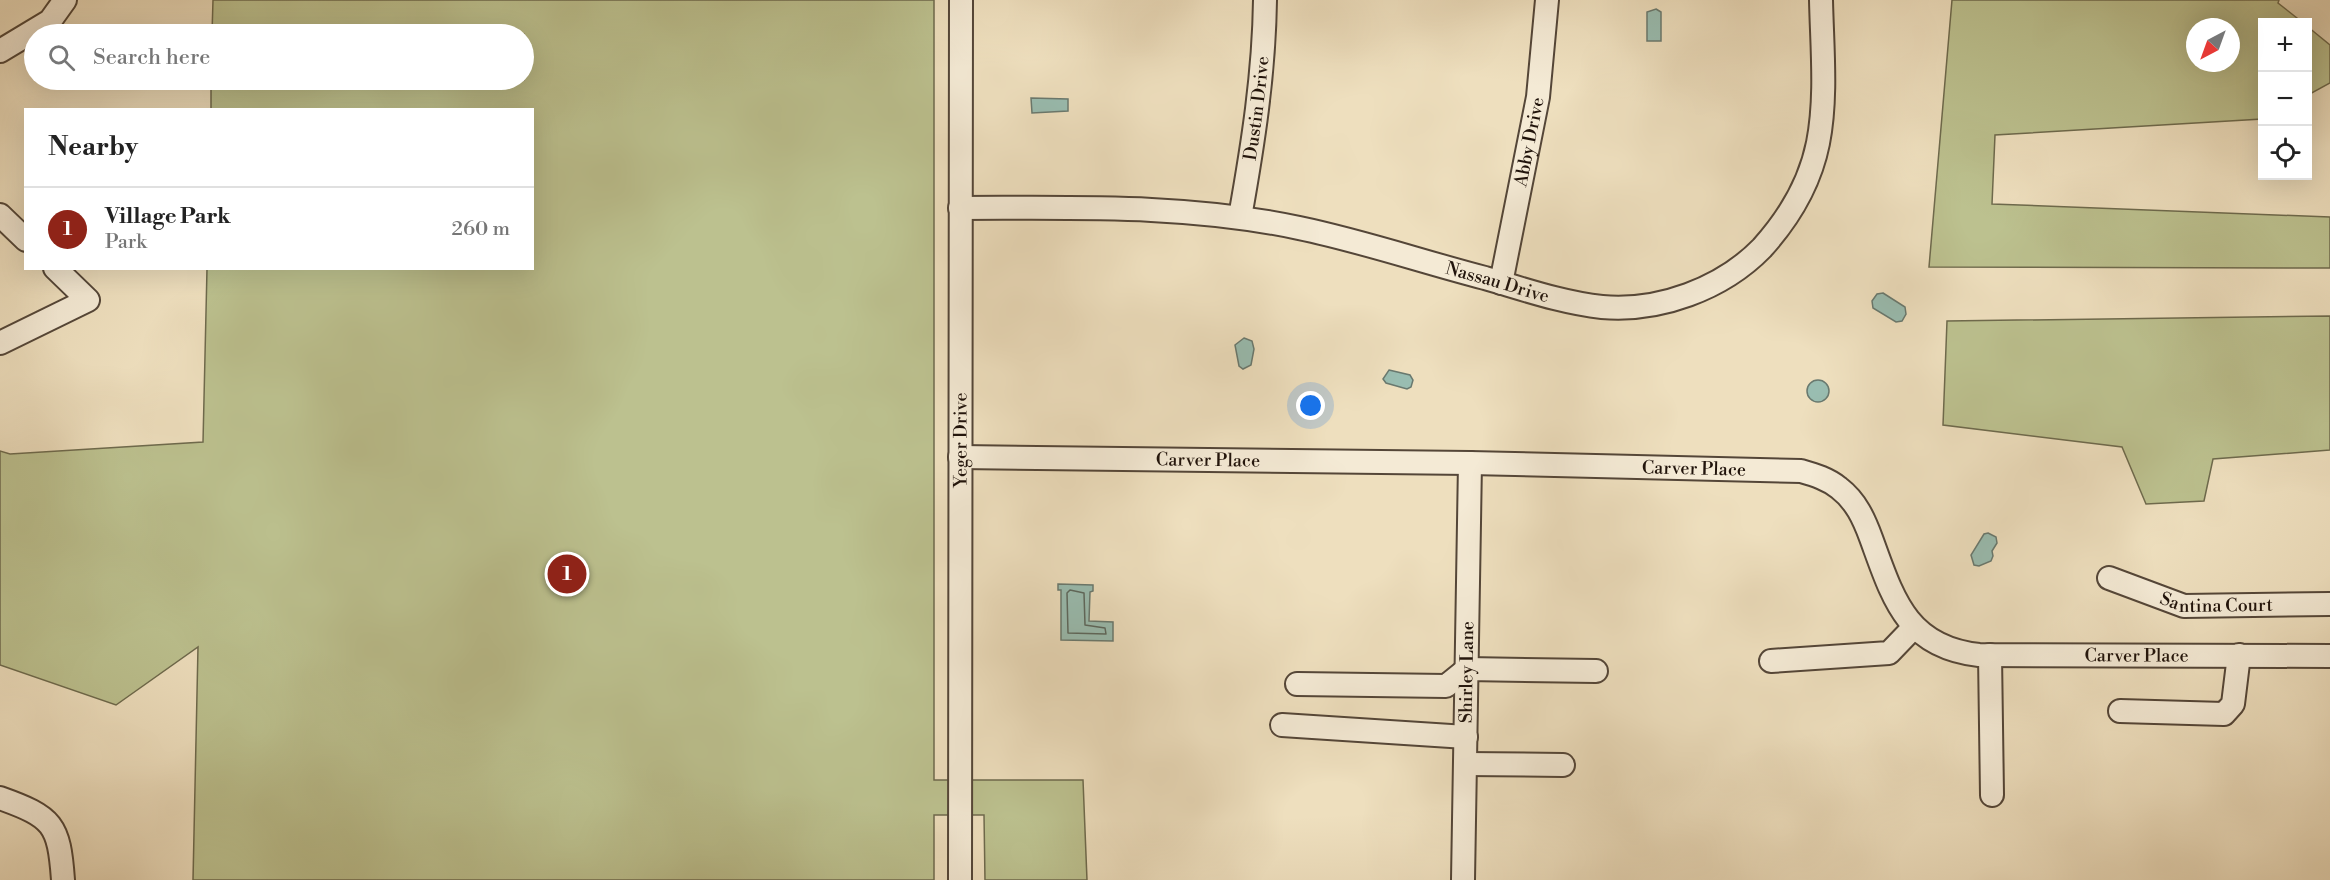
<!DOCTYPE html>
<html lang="en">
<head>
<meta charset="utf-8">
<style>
	body { margin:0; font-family:"Libre Bodoni",serif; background:#f6f6f6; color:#222 }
	.controls { position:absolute; right:18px; top:18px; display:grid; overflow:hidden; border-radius:0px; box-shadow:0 6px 24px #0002 }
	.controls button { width:54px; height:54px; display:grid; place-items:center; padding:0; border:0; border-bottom:2px solid #e0e0e0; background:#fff; color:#222; font:30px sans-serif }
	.compass { position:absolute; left:2186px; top:18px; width:54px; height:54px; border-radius:50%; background:#fff; box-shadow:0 6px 24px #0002; rotate:221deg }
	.you { position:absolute; left:1311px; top:406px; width:21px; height:21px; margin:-15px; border:4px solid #fff; border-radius:50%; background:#1a73e8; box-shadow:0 0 0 9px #1a73e833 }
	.badge { display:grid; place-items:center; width:39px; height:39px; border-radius:50%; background:#8f2418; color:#fff; font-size:20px; font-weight:700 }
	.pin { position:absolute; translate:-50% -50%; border:3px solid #fff; box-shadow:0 2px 6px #0006 }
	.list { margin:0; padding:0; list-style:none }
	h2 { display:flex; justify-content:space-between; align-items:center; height:78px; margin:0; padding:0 24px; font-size:26px }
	h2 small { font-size:20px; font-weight:400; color:#767676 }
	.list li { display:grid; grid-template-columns:39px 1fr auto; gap:18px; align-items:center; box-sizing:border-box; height:84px; padding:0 24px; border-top:2px solid #e0e0e0 }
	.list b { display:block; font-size:22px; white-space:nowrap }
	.list p { margin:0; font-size:20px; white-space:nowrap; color:#767676 }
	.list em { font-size:20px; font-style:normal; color:#767676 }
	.icon { flex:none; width:33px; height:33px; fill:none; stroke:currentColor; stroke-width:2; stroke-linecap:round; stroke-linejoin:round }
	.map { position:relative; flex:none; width:2330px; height:880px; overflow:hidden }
	.search { position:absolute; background:#fff; box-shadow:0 6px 24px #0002; left:24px; top:24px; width:510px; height:66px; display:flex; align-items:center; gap:15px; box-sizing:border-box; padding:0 21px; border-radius:33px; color:#767676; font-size:22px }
	.panel { position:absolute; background:#fff; box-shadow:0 6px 24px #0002; left:24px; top:108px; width:510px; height:162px; border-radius:0px }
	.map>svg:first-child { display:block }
	.green { fill:#bcc18f; stroke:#6e6a4d; stroke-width:1.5; fill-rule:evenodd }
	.water { fill:#99bdb1; stroke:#69796f; stroke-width:1.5 }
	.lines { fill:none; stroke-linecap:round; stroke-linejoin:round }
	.shore { stroke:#5c685e; stroke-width:1.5 }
	.minor-casing { stroke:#544638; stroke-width:26 }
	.minor { stroke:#f4ead5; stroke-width:22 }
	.labels { text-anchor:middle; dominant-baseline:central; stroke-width:6; stroke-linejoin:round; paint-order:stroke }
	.street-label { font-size:18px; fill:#20130b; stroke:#f4ead5 }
</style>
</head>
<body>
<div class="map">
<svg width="2330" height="880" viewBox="0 0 2330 880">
	<rect width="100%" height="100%" fill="#eedfbe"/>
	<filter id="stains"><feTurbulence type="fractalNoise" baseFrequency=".00333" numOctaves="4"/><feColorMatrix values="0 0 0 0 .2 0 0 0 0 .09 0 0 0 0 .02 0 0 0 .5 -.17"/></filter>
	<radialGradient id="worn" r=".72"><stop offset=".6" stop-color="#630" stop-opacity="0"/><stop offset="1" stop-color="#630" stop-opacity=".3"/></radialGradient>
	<g class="green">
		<path d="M213,0H934V780H1083L1087,880H985L984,815H934V880H193L198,647L116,705L0,665V451L10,454L203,442L207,269L532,268V110L211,109V80H524V34H212Z"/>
		<path d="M1952,0H2279L2278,3L2302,22H2262V119L1995,135L1992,204L2330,217V268L1929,267ZM2195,27H2231V63H2195Z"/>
		<path d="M2308,27L2330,45V83L2308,95Z"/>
		<path d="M2330,316V450L2213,459L2204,501L2146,504L2122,447L1943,425L1947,321Z"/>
	</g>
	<g class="water">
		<path d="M1656,9L1661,12V41H1647V12Z"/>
		<path d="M1031,98L1068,99V111L1032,113Z"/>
		<path d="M1883,293L1905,307L1906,314L1902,321L1896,322L1873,308L1872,301L1877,294Z"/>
		<path d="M1244,338L1252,341L1254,349L1251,365L1243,369L1239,366L1235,345Z"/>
		<path d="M1389,370L1410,375L1413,380L1411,387L1407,389L1386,383L1383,379Z"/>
		<circle cx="1818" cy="391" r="11"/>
		<path d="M1988,533L1996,537L1997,543L1992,551L1993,556L1991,561L1979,566L1974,565L1971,555L1984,534Z"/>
		<path d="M1058,584L1093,585V591L1090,592L1089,621L1113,622V641L1061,640V590H1058Z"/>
	</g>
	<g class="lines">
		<path class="shore" d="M1070,590L1084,593L1085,625L1105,628L1106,634L1068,633L1067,593Z"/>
		<g class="minor-casing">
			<g id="minor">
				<path d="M0,51L50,21L65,0"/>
				<path id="s1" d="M960,208C1074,208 1187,204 1299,228C1362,241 1423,262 1485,278C1523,289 1563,303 1602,307C1659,312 1722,289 1762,248C1789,218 1810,183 1818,143C1827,97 1822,47 1821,0"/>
				<path d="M0,215L26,240"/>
				<path id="s2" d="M1240,217C1253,144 1264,74 1265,0"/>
				<path id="s3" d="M1501,283L1538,97L1547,0"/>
				<path d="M0,343L88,300L55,268"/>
				<path id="s4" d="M960,457L1470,463L1801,471C1815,475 1828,479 1839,488C1856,501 1864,519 1871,538C1893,598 1906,647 1979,655L2330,656"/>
				<path id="s5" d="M2109,578L2184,606L2330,604"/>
				<path d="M1990,655L1992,795"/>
				<path d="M1771,661L1889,653L1914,627"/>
				<path d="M1297,684L1446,686L1467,669L1596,671"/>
				<path d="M2120,711L2224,714L2233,704L2239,655"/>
				<path d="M1282,725L1466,737"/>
				<path d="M1465,764L1563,765"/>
				<path d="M0,798C53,817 59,824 63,880"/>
				<path id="s6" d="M960,880L961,0"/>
				<path id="s7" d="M1463,880L1470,463"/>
			</g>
		</g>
		<use href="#minor" class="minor"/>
	</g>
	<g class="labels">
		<g class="street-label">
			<text stroke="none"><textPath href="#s2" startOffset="110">Dustin Drive</textPath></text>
			<text stroke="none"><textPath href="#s3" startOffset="144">Abby Drive</textPath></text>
			<text stroke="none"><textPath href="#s1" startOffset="546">Nassau Drive</textPath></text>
			<text stroke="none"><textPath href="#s6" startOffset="440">Yeger Drive</textPath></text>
			<text stroke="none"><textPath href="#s4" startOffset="248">Carver Place</textPath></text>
			<text stroke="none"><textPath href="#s4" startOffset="734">Carver Place</textPath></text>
			<text stroke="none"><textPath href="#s5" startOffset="112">Santina Court</textPath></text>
			<text stroke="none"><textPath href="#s4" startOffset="1272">Carver Place</textPath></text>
			<text stroke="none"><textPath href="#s7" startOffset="208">Shirley Lane</textPath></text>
		</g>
	</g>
	<rect width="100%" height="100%" filter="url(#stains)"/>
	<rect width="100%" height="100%" fill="url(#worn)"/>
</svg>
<div class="controls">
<button>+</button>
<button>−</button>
<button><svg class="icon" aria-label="locate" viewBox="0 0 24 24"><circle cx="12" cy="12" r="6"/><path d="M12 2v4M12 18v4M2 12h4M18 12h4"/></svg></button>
</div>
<svg class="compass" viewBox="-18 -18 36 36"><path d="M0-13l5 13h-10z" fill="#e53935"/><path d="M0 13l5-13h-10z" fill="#767676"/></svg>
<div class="you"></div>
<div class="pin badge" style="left:567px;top:574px">1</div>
<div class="search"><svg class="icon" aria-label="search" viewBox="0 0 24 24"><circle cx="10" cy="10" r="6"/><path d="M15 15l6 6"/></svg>Search here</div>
<section class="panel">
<h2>Nearby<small></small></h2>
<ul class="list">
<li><span class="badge">1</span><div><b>Village Park</b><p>Park</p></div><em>260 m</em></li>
</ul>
</section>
</div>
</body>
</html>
